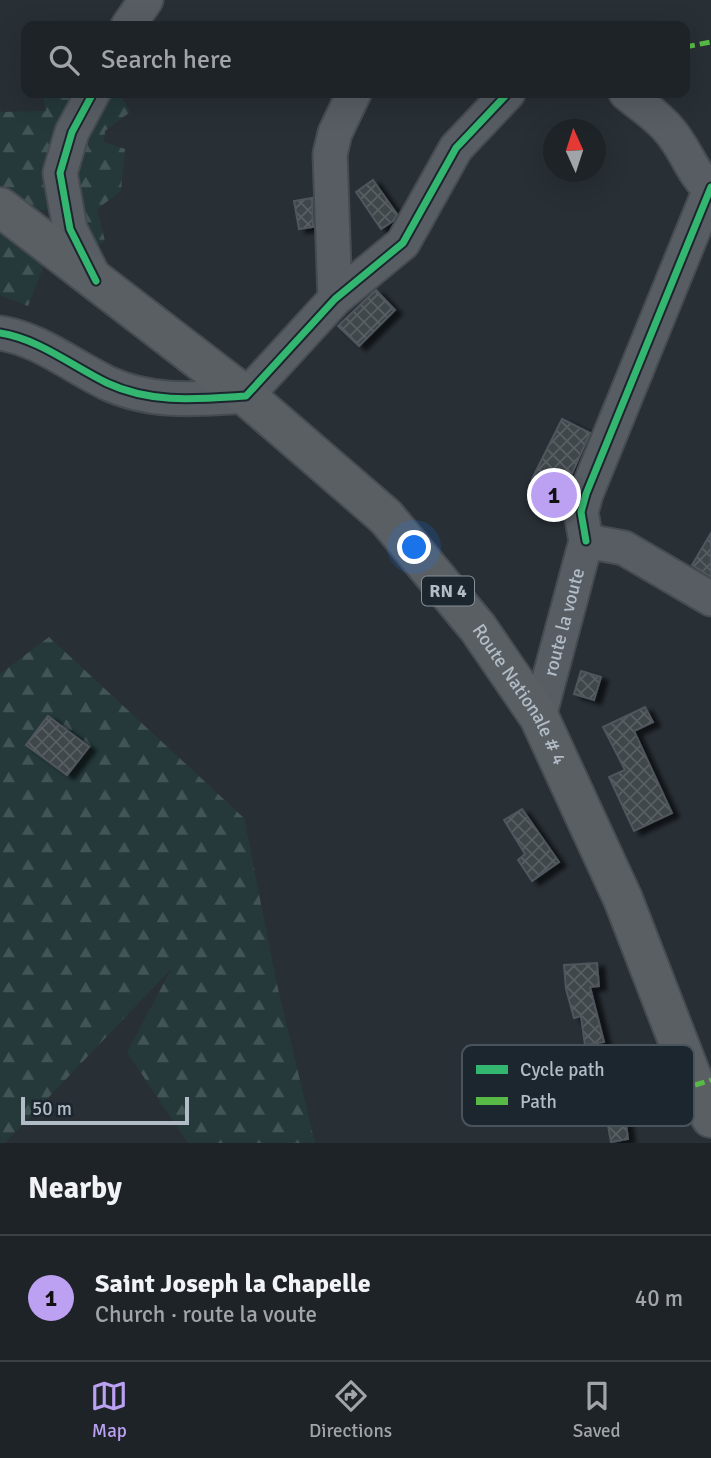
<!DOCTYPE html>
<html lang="en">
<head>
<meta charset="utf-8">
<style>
	body { margin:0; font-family:Signika,sans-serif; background:#2b2f34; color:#f1f3f6 }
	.compass { position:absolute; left:543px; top:119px; width:63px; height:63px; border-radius:50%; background:#1e2328; box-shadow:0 7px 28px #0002; rotate:357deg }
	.scale { position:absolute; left:21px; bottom:18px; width:168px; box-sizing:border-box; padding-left:7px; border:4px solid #b2bcc6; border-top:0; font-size:19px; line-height:24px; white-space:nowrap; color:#b2bcc6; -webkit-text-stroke:5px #1c262f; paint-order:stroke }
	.you { position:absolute; left:415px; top:548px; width:24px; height:24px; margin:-18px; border:5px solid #fff; border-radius:50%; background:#1a73e8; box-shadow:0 0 0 10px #1a73e833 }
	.badge { display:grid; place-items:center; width:46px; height:46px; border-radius:50%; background:#bca0f2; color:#111; font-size:23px; font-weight:700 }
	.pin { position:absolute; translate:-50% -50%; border:4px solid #fff; box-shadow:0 2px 7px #0006 }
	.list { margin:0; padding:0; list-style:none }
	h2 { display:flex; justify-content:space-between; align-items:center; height:91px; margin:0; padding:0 28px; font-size:30px }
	h2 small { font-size:23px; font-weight:400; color:#a1a4a8 }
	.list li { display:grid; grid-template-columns:46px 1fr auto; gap:21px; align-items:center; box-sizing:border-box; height:126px; padding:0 28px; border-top:2px solid #3c4045 }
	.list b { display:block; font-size:26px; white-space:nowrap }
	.list p { margin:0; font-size:23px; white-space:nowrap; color:#a1a4a8 }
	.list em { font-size:23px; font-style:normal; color:#a1a4a8 }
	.icon { flex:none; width:38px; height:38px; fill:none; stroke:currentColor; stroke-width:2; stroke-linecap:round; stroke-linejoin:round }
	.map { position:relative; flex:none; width:711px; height:1143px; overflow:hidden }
	.search { position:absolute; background:#1e2328; box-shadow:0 7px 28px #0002; left:21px; right:21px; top:21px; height:77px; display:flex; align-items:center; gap:18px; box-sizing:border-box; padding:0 24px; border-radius:14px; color:#a1a4a8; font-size:26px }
	.sheet { height:217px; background:#1e2328 }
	nav { display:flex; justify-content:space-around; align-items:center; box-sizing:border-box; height:98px; border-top:2px solid #3c4045; background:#1e2328; font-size:19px; color:#a1a4a8 }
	nav a { display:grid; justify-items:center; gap:4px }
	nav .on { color:#bca0f2 }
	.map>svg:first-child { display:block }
	.forest { fill:url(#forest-firs) }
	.building { fill:url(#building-cross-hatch); stroke:#50565d; stroke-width:2; filter:url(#shadow) }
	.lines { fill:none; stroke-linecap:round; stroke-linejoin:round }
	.minor-casing { stroke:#464b50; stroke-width:37 }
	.major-casing { stroke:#464c52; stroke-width:42 }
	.minor { stroke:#575d63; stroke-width:33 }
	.major { stroke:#5a5f64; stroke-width:38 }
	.quiet { stroke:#58b947; stroke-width:5; stroke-dasharray:10 5; stroke-linecap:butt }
	.cycleway-casing { stroke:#1c262f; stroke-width:11 }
	.cycleway { stroke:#33b770; stroke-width:7 }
	.labels { text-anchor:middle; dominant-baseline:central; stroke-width:7; stroke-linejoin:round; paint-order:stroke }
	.shield { fill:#1c262f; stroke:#858f99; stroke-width:2 }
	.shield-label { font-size:18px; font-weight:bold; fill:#b2bcc6 }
	.street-label { font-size:19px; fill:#b2bcc6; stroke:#1c262f }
	.key { fill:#1c262f; stroke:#49535c; stroke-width:2 }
	.key-label { font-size:19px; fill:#b2bcc6 }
</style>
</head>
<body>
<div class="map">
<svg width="711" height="1143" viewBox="0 0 711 1143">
	<defs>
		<pattern id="forest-firs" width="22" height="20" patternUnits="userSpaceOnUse" patternTransform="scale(1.75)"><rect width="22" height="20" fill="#25393a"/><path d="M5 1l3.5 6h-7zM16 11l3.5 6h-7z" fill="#425455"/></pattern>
		<pattern id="building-cross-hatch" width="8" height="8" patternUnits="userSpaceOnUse" patternTransform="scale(1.75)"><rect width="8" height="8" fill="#40464b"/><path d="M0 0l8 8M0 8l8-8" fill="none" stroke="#595f63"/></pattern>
		<filter id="shadow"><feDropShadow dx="7" dy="4" stdDeviation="2" flood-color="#0009"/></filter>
	</defs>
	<rect width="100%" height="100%" fill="#282f35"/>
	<g class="forest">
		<path d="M42,93H119L130,112L105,131L104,142L125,149L121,191L97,209L105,241L86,253L57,209L23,211L0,192V112L46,111Z"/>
		<path d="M0,226L45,263L28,306L0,295Z"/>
		<path d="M49,637L244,818L276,980L315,1143H188L127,1052L172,968L5,1143H0V674Z"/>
	</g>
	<g class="building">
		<path d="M373,180L397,214L393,221L381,229L356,192Z"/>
		<path d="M312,198L313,227L299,229L294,201Z"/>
		<path d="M376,290L395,310L359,346L338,326Z"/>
		<path d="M562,419L590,433L563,494L532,479Z"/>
		<path d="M711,533V577L692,565Z"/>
		<path d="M581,671L601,677L594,700L574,694Z"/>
		<path d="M645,707L653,722L634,731L672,813L634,831L609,777L625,770L603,727Z"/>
		<path d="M48,716L89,747L67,775L26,745Z"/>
		<path d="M522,809L559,862L532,881L518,860L525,854L504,820Z"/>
		<path d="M597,963L599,986L590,987L604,1042L585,1045L581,1016L574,1018L566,989L564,965Z"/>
		<path d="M625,1117L628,1139L611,1142L607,1120Z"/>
	</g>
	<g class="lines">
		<g class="minor-casing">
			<g id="minor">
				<path d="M128,26L146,0"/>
				<path d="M93,93L72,132L60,173L70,229L96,281"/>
				<path d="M626,93C640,105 658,116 669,130C686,149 692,174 711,190"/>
				<path d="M335,299L330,154L335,133L354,93"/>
				<path d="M0,333C39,339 72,366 107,383C152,404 198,399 246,396L335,299L403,243L456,148L508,93"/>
				<path d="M586,541L581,512L586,494L711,187"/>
				<path id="s1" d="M539,717L586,541L624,548L711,599"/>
			</g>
		</g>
		<g class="major-casing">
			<g id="major">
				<path id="s2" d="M0,207L246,396L386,517L478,628L539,717L623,899L695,1085L711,1118"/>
			</g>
		</g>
		<use href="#minor" class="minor"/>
		<use href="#major" class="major"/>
		<g class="quiet">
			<path d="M685,47L711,42"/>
			<path d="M695,1085L711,1080"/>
		</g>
		<g class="cycleway-casing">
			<g id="cycleway">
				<path d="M93,93L72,132L60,173L70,229L96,281"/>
				<path d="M0,333C39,339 72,366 107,383C152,404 198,399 246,396L335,299L403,243L456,148L508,93"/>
				<path d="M586,541L581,512L586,494L711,187"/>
			</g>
		</g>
		<use href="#cycleway" class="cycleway"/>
	</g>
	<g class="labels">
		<rect class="shield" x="422" y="576.5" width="52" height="29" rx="5"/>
		<g class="shield-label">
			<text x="448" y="591">RN 4</text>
		</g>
		<g class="street-label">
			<text stroke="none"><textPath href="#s1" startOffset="98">route la voute</textPath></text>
			<text stroke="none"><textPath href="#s2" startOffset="718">Route Nationale # 4</textPath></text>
		</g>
	</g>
	<rect x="462" y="1045" width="232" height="81" rx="10" class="key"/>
	<rect x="476" y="1065" width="32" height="9" fill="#33b770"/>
	<rect x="476" y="1097" width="32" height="8" fill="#58b947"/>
	<g class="key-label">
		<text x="520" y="1076">Cycle path</text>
		<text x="520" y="1108">Path</text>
	</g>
</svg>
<svg class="compass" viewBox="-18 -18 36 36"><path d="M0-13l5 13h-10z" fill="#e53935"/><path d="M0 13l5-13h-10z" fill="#a1a4a8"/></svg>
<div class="scale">50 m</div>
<div class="you"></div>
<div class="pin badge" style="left:554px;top:495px">1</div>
<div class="search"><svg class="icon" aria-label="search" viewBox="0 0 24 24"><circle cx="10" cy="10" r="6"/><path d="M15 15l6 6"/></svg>Search here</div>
</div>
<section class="sheet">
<h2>Nearby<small></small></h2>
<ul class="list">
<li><span class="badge">1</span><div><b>Saint Joseph la Chapelle</b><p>Church · route la voute</p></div><em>40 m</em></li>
</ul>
</section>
<nav>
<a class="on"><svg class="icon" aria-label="map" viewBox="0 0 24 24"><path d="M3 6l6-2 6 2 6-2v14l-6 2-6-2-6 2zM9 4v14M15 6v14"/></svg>Map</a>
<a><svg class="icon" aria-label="directions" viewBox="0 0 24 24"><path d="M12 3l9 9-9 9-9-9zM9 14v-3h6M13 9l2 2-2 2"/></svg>Directions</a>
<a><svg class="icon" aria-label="saved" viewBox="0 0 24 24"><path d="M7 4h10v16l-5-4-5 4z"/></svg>Saved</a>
</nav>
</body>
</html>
